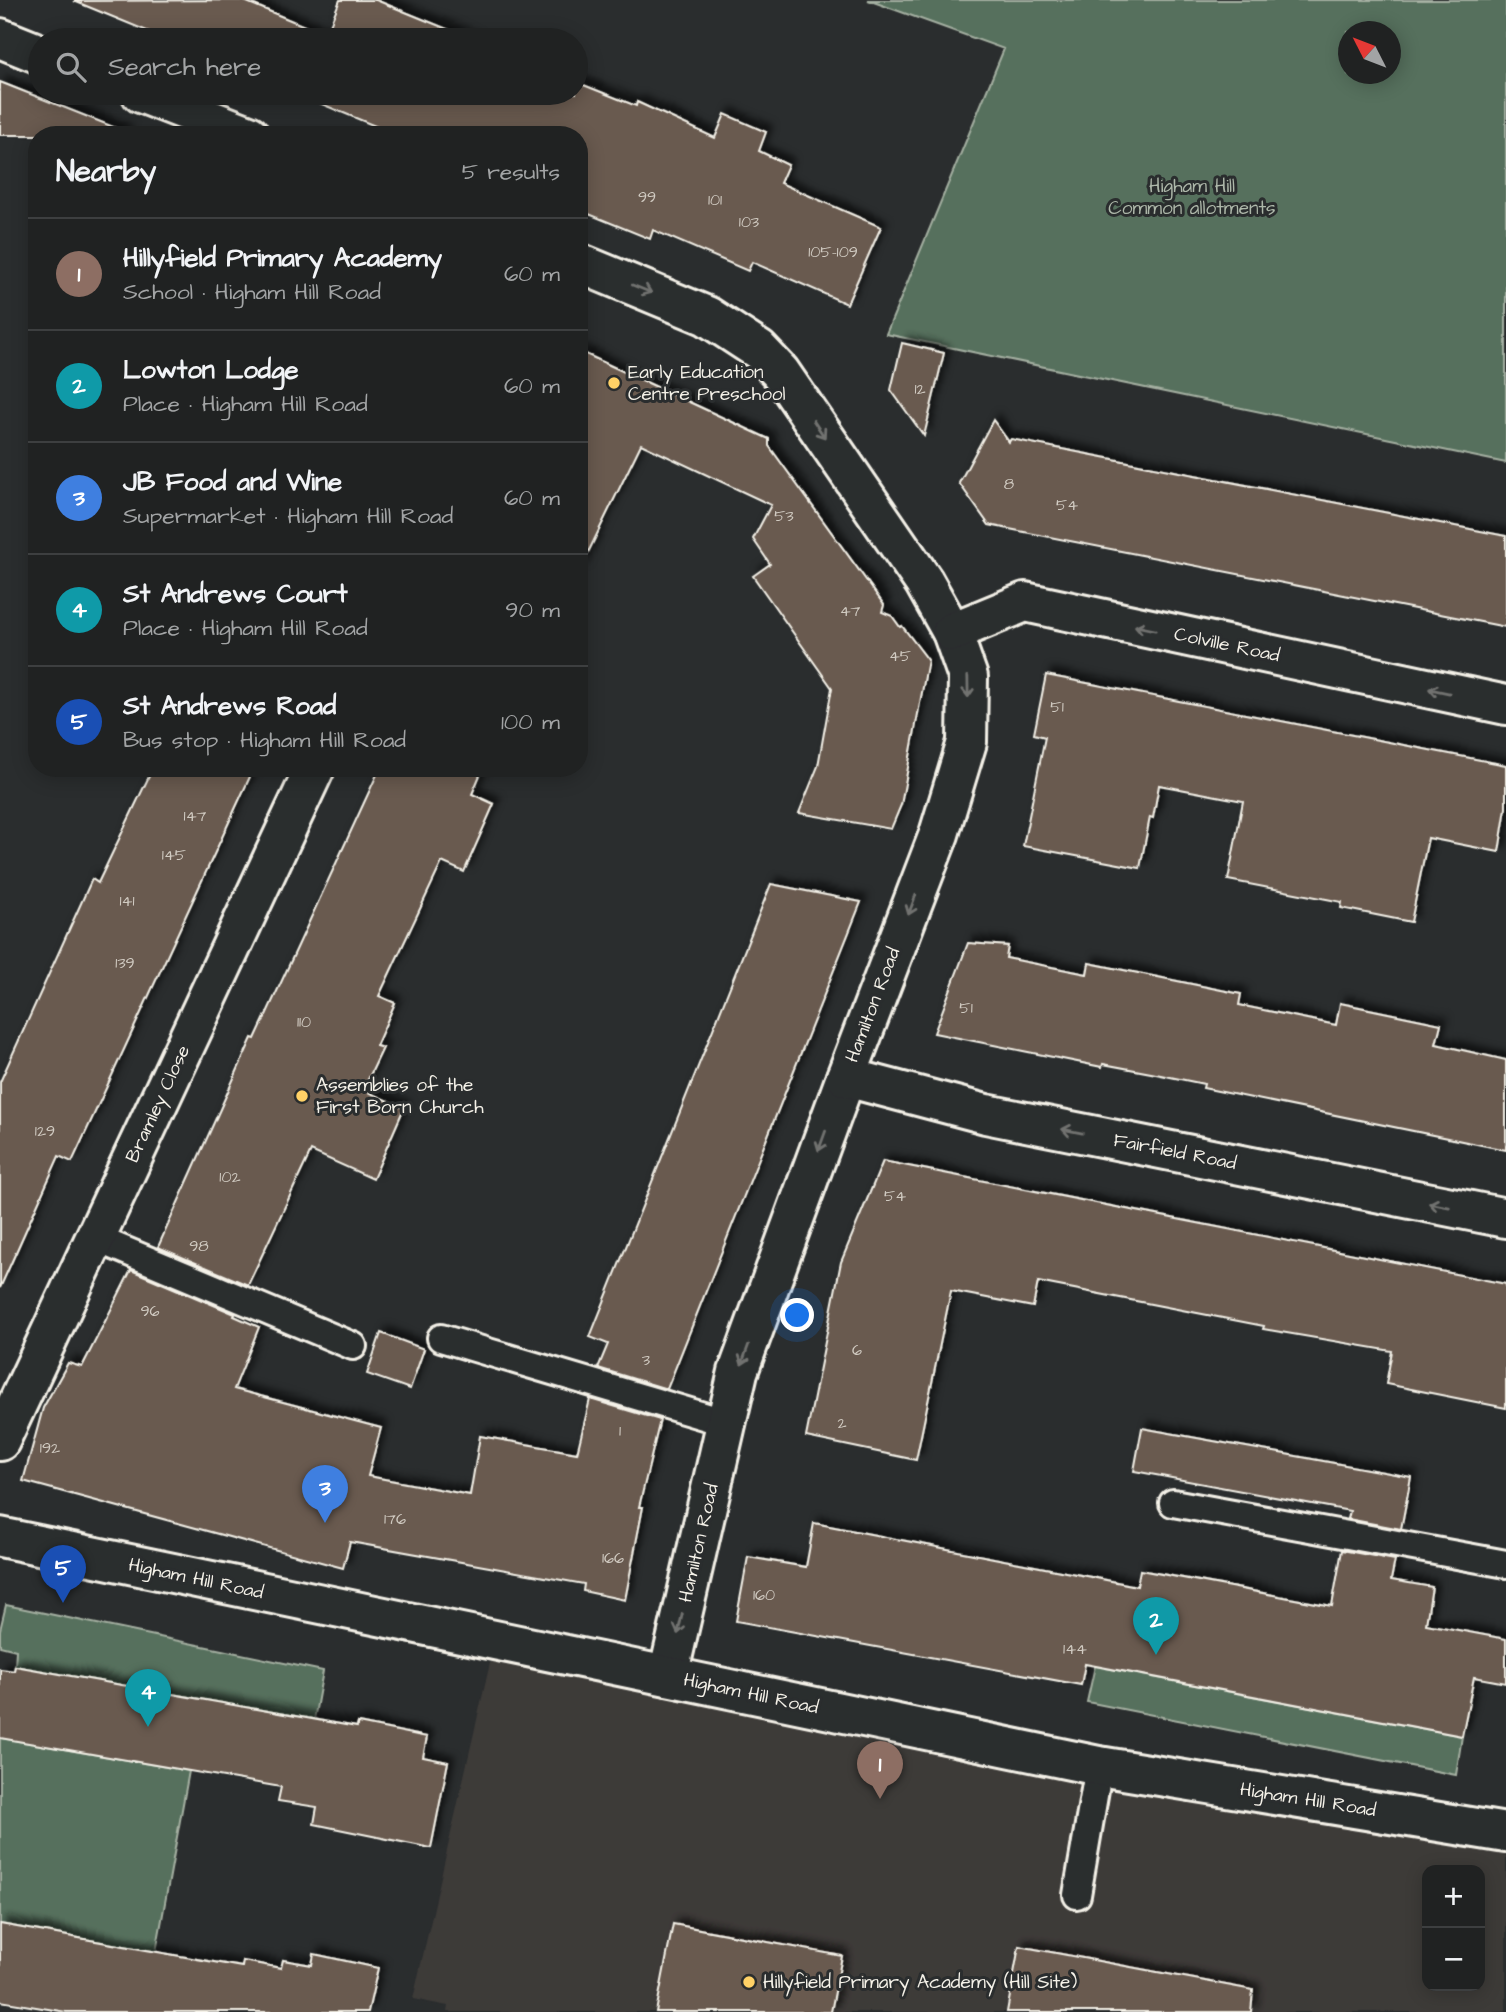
<!DOCTYPE html>
<html lang="en">
<head>
<meta charset="utf-8">
<style>
	body { margin:0; font-family:"Architects Daughter",sans-serif; background:#282a2a; color:#f1f3f6 }
	.controls { position:absolute; right:21px; bottom:21px; display:grid; overflow:hidden; border-radius:14px; box-shadow:0 4px 18px #0003 }
	.controls button { width:63px; height:63px; display:grid; place-items:center; padding:0; border:0; border-bottom:2px solid #3d3f40; background:#202222; color:#f1f3f6; font:35px sans-serif }
	.compass { position:absolute; left:1338px; top:21px; width:63px; height:63px; border-radius:50%; background:#202222; box-shadow:0 4px 18px #0003; rotate:312deg }
	.you { position:absolute; left:798px; top:1316px; width:24px; height:24px; margin:-18px; border:5px solid #fff; border-radius:50%; background:#1a73e8; box-shadow:0 0 0 10px #1a73e833 }
	.badge { display:grid; place-items:center; width:46px; height:46px; border-radius:50%; background:#1a73e8; color:#fff; font-size:23px; font-weight:700 }
	.pin { position:absolute; translate:-50% -58px; filter:drop-shadow(0 2px 4px #0008) }
	.pin::after { content:''; position:absolute; top:37px; width:24px; height:21px; background:inherit; clip-path:polygon(0 0,100% 0,50% 100%) }
	.list { margin:0; padding:0; list-style:none }
	h2 { display:flex; justify-content:space-between; align-items:center; height:91px; margin:0; padding:0 28px; font-size:30px }
	h2 small { font-size:23px; font-weight:400; color:#a2a4a5 }
	.list li { display:grid; grid-template-columns:46px 1fr auto; gap:21px; align-items:center; box-sizing:border-box; height:112px; padding:0 28px; border-top:2px solid #3d3f40 }
	.list b { display:block; font-size:26px; white-space:nowrap }
	.list p { margin:0; font-size:23px; white-space:nowrap; color:#a2a4a5 }
	.list em { font-size:23px; font-style:normal; color:#a2a4a5 }
	.icon { flex:none; width:38px; height:38px; fill:none; stroke:currentColor; stroke-width:2; stroke-linecap:round; stroke-linejoin:round }
	.map { position:relative; flex:none; width:1506px; height:2012px; overflow:hidden }
	.search { position:absolute; background:#202222; box-shadow:0 4px 18px #0003; left:28px; top:28px; width:560px; height:77px; display:flex; align-items:center; gap:18px; box-sizing:border-box; padding:0 24px; border-radius:38px; color:#a2a4a5; font-size:26px }
	.panel { position:absolute; background:#202222; box-shadow:0 4px 18px #0003; left:28px; top:126px; width:560px; height:651px; border-radius:28px }
	.map>svg:first-child { display:block }
	.built { fill:#3d3a38; fill-rule:evenodd }
	.green { fill:#56705d; stroke:#a5b0a2; stroke-width:2; fill-rule:evenodd }
	.building { fill:#695a50; stroke:#f4f1e8; stroke-width:2; filter:url(#shadow) }
	.lines { fill:none; stroke-linecap:round; stroke-linejoin:round }
	.lane-casing { stroke:#f4f1e8; stroke-width:32 }
	.street-casing { stroke:#f4f1e8; stroke-width:44 }
	.secondary-casing { stroke:#f4f1e8; stroke-width:44 }
	.lane { stroke:#2a2d2e; stroke-width:26 }
	.street { stroke:#2a2d2e; stroke-width:38 }
	.secondary { stroke:#2a2d2e; stroke-width:38 }
	.oneway { stroke:#71726f }
	.poi-dot { fill:#ffd166; stroke:#2a2d2e; stroke-width:2.5 }
	.labels { text-anchor:middle; dominant-baseline:central; stroke-width:6; stroke-linejoin:round; paint-order:stroke }
	.number-label { font-size:16px; fill:#d1cbc2 }
	.park-label { font-size:19px; fill:#adb7a9; stroke:#2a2d2e }
	.poi-label { font-size:19px; fill:#f4f1e8; stroke:#2a2d2e; text-anchor:start }
	.street-label { font-size:19px; fill:#f4f1e8; stroke:#2a2d2e }
</style>
</head>
<body>
<div class="map">
<svg width="1506" height="2012" viewBox="0 0 1506 2012">
	<defs>
		<filter id="shadow"><feDropShadow dx="6" dy="-6" stdDeviation="3.5" flood-color="#0009"/></filter>
	</defs>
	<rect width="100%" height="100%" fill="#2a2d2e"/>
	<filter id="ink" filterUnits="userSpaceOnUse"><feTurbulence type="fractalNoise" baseFrequency=".0143" numOctaves="2"/><feDisplacementMap in="SourceGraphic" scale="14" xChannelSelector="R" yChannelSelector="G"/><feConvolveMatrix kernelMatrix="1 2 1 2 8 2 1 2 1" color-interpolation-filters="sRGB"/></filter>
	<g filter="url(#ink)">
		<path class="built" d="M495,1641L1506,1833V2012H447L448,2006L413,1999ZM1427,1870H1480V1986H1427Z"/>
		<g class="green">
			<path d="M868,0H1506V463L886,334L1004,49ZM1348,32H1390V74H1348Z"/>
			<path d="M6,1605L323,1671L305,1769L15,1666L16,1650L0,1646V1630Z"/>
			<path d="M1095,1666L1462,1736L1456,1775L1087,1702Z"/>
			<path d="M0,1738L189,1771L156,1952L0,1924Z"/>
		</g>
		<g class="building">
			<path d="M242,0L326,35L340,0H376L474,40H169L74,1Z"/>
			<path d="M0,82L126,132L125,135H0Z"/>
			<path d="M576,82L636,106L637,102L715,138L725,114L766,132L759,151L788,165L780,183L881,227L847,304L752,262L748,271L653,230L650,239L579,210V135H397L295,93H576Z"/>
			<path d="M902,343L944,353L924,436L891,390Z"/>
			<path d="M579,351L769,439V446L884,605L882,612L892,616L900,627L902,626L928,660L901,805L891,829L799,813L818,766L832,688L753,576L770,564L753,539L771,505L641,444L579,571Z"/>
			<path d="M993,420L1009,442L1011,439L1506,536V627L989,525L959,483Z"/>
			<path d="M1046,675L1506,765V808L1499,852L1428,838L1411,922L1341,908L1342,902L1228,880L1243,801L1159,785L1153,818L1150,817L1140,868L1023,846L1045,737L1034,734Z"/>
			<path d="M153,768H254L72,1162L59,1156L0,1288V1082L92,879L98,883Z"/>
			<path d="M380,768H483L472,794L494,804L464,872L442,862L379,996L395,1003L376,1046L383,1048L363,1090L404,1108L373,1179L311,1151L248,1285L158,1247L252,1038L255,1039Z"/>
			<path d="M771,884L861,902L667,1389L598,1368L608,1344L590,1337Z"/>
			<path d="M968,943L1008,946L1006,958L1087,974L1089,963L1241,994L1239,1005L1336,1025L1340,1003L1441,1024L1436,1044L1506,1060V1150L1203,1088L1204,1084L1151,1073L1103,1064L1102,1067L934,1033Z"/>
			<path d="M883,1161L1506,1284V1408L1386,1384L1392,1351L1263,1329L1264,1326L1038,1282L1033,1307L951,1291L916,1460L806,1437L841,1262Z"/>
			<path d="M131,1270L235,1314L234,1316L259,1327L234,1389L381,1428L368,1476L470,1495L480,1436L577,1453L590,1399L660,1420L639,1507H643L625,1600L583,1591L584,1584L350,1542L343,1568L23,1481L43,1408L68,1363L82,1367Z"/>
			<path d="M381,1333L424,1349L410,1389L367,1374Z"/>
			<path d="M1142,1428L1411,1477L1401,1529L1348,1519L1350,1511L1134,1471Z"/>
			<path d="M814,1523L1137,1586L1140,1570L1332,1606L1342,1550L1395,1560L1391,1580L1432,1587L1426,1624L1506,1639V1683L1474,1677L1462,1736L1085,1664L1081,1685L736,1621L748,1557L806,1567Z"/>
			<path d="M15,1666L357,1727L358,1723L427,1737L423,1757L448,1762L431,1848L314,1824L317,1807L278,1801L281,1787L0,1738V1669L14,1671Z"/>
			<path d="M0,1924L242,1967L243,1961L281,1968L283,1960L312,1965L314,1954L378,1968L368,2012H66L0,2001Z"/>
			<path d="M673,1924L842,1956L831,2012H656Z"/>
			<path d="M1019,1946L1253,1990L1251,2012H1007Z"/>
		</g>
		<g class="lines">
			<g class="lane-casing">
				<g id="lane">
					<path d="M95,1238L353,1346"/>
					<path d="M441,1338L727,1423"/>
					<path d="M1173,1503L1506,1564"/>
					<path d="M1077,1895L1099,1766"/>
				</g>
			</g>
			<g class="street-casing">
				<g id="street">
					<path d="M0,38L40,54"/>
					<path d="M141,93L249,135"/>
					<path d="M579,263L707,316L759,350L780,372L924,582L952,632L968,677L967,742L939,834L846,1077L738,1372L668,1676"/>
					<path d="M952,632L1025,602L1506,705"/>
					<path d="M846,1077L986,1114L1506,1218"/>
					<path d="M0,1441L315,768"/>
				</g>
			</g>
			<g class="secondary-casing">
				<path id="secondary" d="M0,1537L1099,1766L1506,1833"/>
			</g>
			<use href="#lane" class="lane"/>
			<use href="#street" class="street"/>
			<use href="#secondary" class="secondary"/>
		</g>
		<defs><path id="oneway-shaft" d="M-6 0H5M1.5-3L5.5 0L1.5 3" fill="none" stroke-width="1.6" stroke-linecap="round" stroke-linejoin="round" transform="scale(1.75)"/></defs>
		<g class="oneway">
			<use href="#oneway-shaft" transform="translate(642 289) rotate(22)"/>
			<use href="#oneway-shaft" transform="translate(819 429) rotate(56)"/>
			<use href="#oneway-shaft" transform="translate(1145 628) rotate(-168)"/>
			<use href="#oneway-shaft" transform="translate(968 687) rotate(89)"/>
			<use href="#oneway-shaft" transform="translate(1439 691) rotate(-168)"/>
			<use href="#oneway-shaft" transform="translate(912 905) rotate(111)"/>
			<use href="#oneway-shaft" transform="translate(1072 1131) rotate(-169)"/>
			<use href="#oneway-shaft" transform="translate(822 1141) rotate(110)"/>
			<use href="#oneway-shaft" transform="translate(1439 1205) rotate(-169)"/>
			<use href="#oneway-shaft" transform="translate(745 1355) rotate(110)"/>
			<use href="#oneway-shaft" transform="translate(680 1624) rotate(103)"/>
		</g>
	</g>
	<g class="poi-dot">
		<circle cx="614" cy="383" r="7"/>
		<circle cx="302" cy="1096" r="7"/>
		<circle cx="749" cy="1982" r="7"/>
	</g>
	<g class="labels">
		<g class="number-label">
			<text x="647" y="197">99</text>
			<text x="715" y="200">101</text>
			<text x="749" y="222">103</text>
			<text x="833" y="252">105-109</text>
			<text x="920" y="389">12</text>
			<text x="1009" y="484">8</text>
			<text x="1067" y="505">54</text>
			<text x="784" y="516">53</text>
			<text x="850" y="611">47</text>
			<text x="900" y="656">45</text>
			<text x="1057" y="707">51</text>
			<text x="195" y="816">147</text>
			<text x="174" y="855">145</text>
			<text x="127" y="901">141</text>
			<text x="125" y="963">139</text>
			<text x="966" y="1008">51</text>
			<text x="304" y="1022">110</text>
			<text x="45" y="1131">129</text>
			<text x="230" y="1177">102</text>
			<text x="895" y="1196">54</text>
			<text x="199" y="1246">98</text>
			<text x="150" y="1311">96</text>
			<text x="857" y="1350">6</text>
			<text x="646" y="1360">3</text>
			<text x="842" y="1423">2</text>
			<text x="620" y="1431">1</text>
			<text x="50" y="1448">192</text>
			<text x="395" y="1519">176</text>
			<text x="613" y="1558">166</text>
			<text x="764" y="1595">160</text>
			<text x="1075" y="1649">144</text>
		</g>
		<g class="park-label">
			<text x="1192" y="186">Higham Hill<tspan x="1192" dy="22">Common allotments</tspan></text>
		</g>
		<g class="poi-label">
			<text x="628" y="372">Early Education<tspan x="628" dy="22">Centre Preschool</tspan></text>
			<text x="316" y="1085">Assemblies of the<tspan x="316" dy="22">First Born Church</tspan></text>
			<text x="763" y="1982">Hillyfield Primary Academy (Hill Site)</text>
		</g>
		<g class="street-label">
			<text transform="translate(1227 645) rotate(12)">Colville Road</text>
			<text transform="translate(873 1005) rotate(-69)">Hamilton Road</text>
			<text transform="translate(158 1104) rotate(-65)">Bramley Close</text>
			<text transform="translate(1175 1152) rotate(11)">Fairfield Road</text>
			<text transform="translate(699 1543) rotate(-77)">Hamilton Road</text>
			<text transform="translate(196 1579) rotate(12)">Higham Hill Road</text>
			<text transform="translate(751 1694) rotate(12)">Higham Hill Road</text>
			<text transform="translate(1308 1800) rotate(9)">Higham Hill Road</text>
		</g>
	</g>
</svg>
<div class="controls">
<button>+</button>
<button>−</button>
</div>
<svg class="compass" viewBox="-18 -18 36 36"><path d="M0-13l5 13h-10z" fill="#e53935"/><path d="M0 13l5-13h-10z" fill="#a2a4a5"/></svg>
<div class="you"></div>
<div class="pin badge" style="left:880px;top:1799px;background:#8d6e63">1</div>
<div class="pin badge" style="left:1156px;top:1655px;background:#0f9aa8">2</div>
<div class="pin badge" style="left:325px;top:1523px;background:#3f7fe0">3</div>
<div class="pin badge" style="left:148px;top:1727px;background:#0f9aa8">4</div>
<div class="pin badge" style="left:63px;top:1603px;background:#1a4fb4">5</div>
<div class="search"><svg class="icon" aria-label="search" viewBox="0 0 24 24"><circle cx="10" cy="10" r="6"/><path d="M15 15l6 6"/></svg>Search here</div>
<section class="panel">
<h2>Nearby<small>5 results</small></h2>
<ul class="list">
<li><span class="badge" style="background:#8d6e63">1</span><div><b>Hillyfield Primary Academy</b><p>School · Higham Hill Road</p></div><em>60 m</em></li>
<li><span class="badge" style="background:#0f9aa8">2</span><div><b>Lowton Lodge</b><p>Place · Higham Hill Road</p></div><em>60 m</em></li>
<li><span class="badge" style="background:#3f7fe0">3</span><div><b>JB Food and Wine</b><p>Supermarket · Higham Hill Road</p></div><em>60 m</em></li>
<li><span class="badge" style="background:#0f9aa8">4</span><div><b>St Andrews Court</b><p>Place · Higham Hill Road</p></div><em>90 m</em></li>
<li><span class="badge" style="background:#1a4fb4">5</span><div><b>St Andrews Road</b><p>Bus stop · Higham Hill Road</p></div><em>100 m</em></li>
</ul>
</section>
</div>
</body>
</html>
